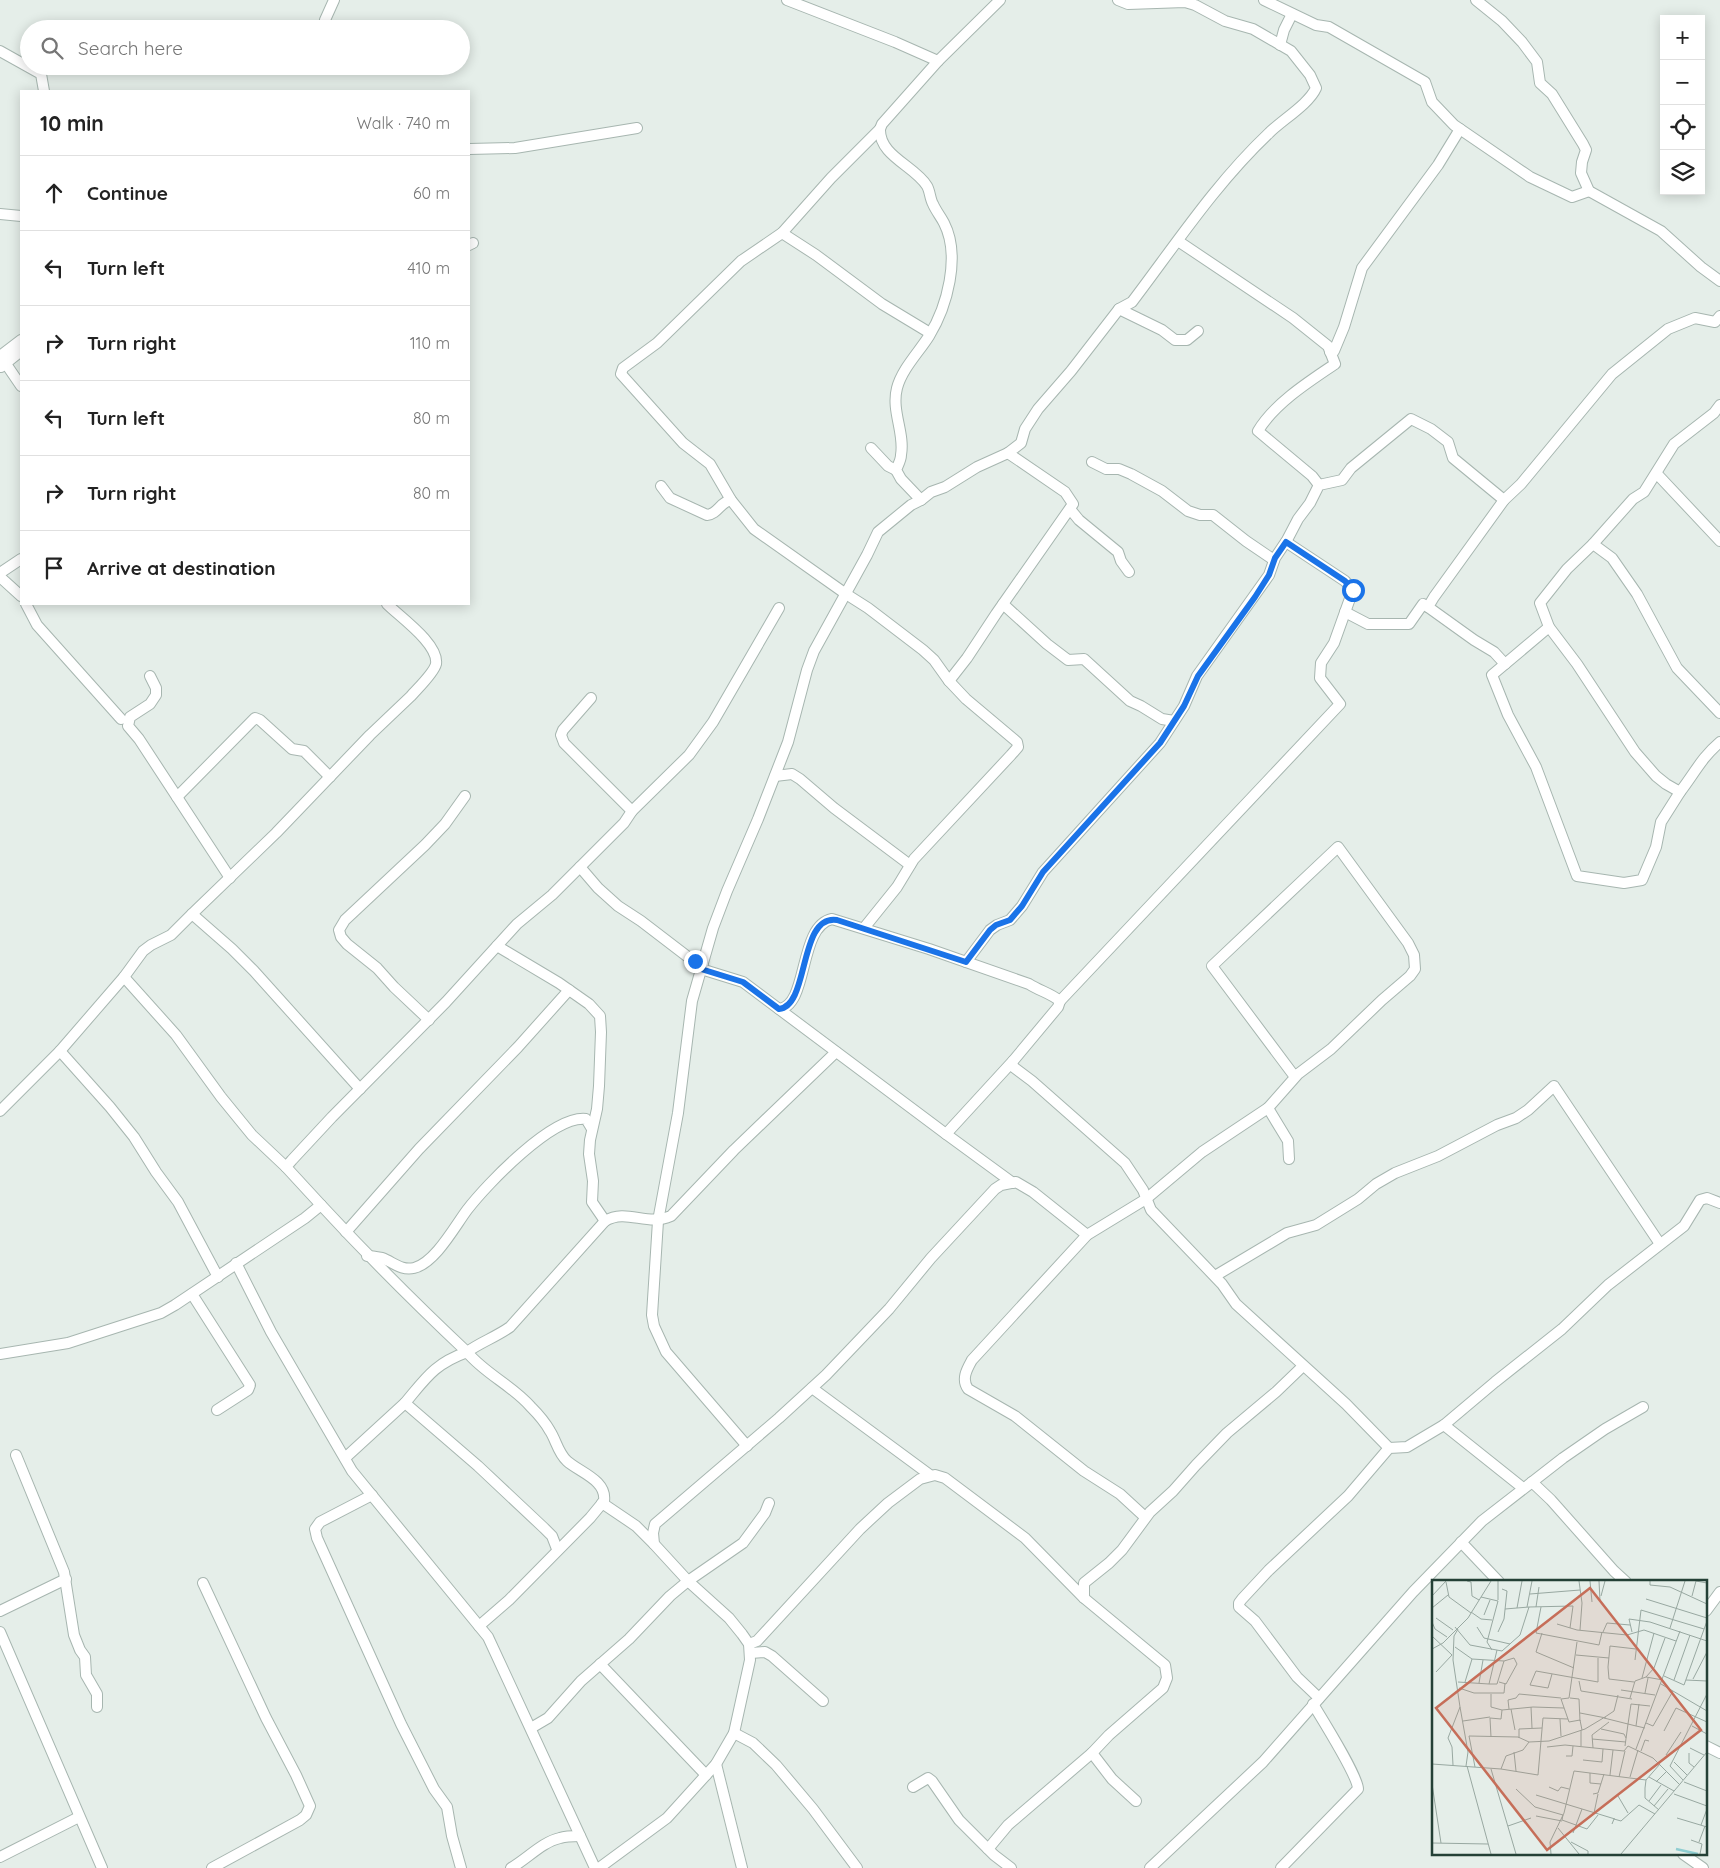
<!DOCTYPE html>
<html lang="en">
<head>
<meta charset="utf-8">
<style>
	body { margin:0; font-family:Quicksand,sans-serif; background:#f2f2f2; color:#222 }
	.controls { position:absolute; right:15px; top:15px; display:grid; overflow:hidden; border-radius:0px; box-shadow:0 2px 12px #0003 }
	.controls button { width:45px; height:45px; display:grid; place-items:center; padding:0; border:0; border-bottom:1px solid #e0e0e0; background:#fff; color:#222; font:25px sans-serif }
	.stop { position:absolute; width:15px; height:15px; margin:-11px; border:4px solid #1a73e8; border-radius:50%; background:#fff }
	.stop.end { background:#1a73e8; border-color:#fff; box-shadow:0 1px 5px #0008 }
	.list { margin:0; padding:0; list-style:none }
	h2 { display:flex; justify-content:space-between; align-items:center; height:65px; margin:0; padding:0 20px; font-size:21px }
	h2 small { font-size:16px; font-weight:400; color:#767676 }
	.list li { display:grid; grid-template-columns:32px 1fr auto; gap:15px; align-items:center; box-sizing:border-box; height:75px; padding:0 20px; border-top:1px solid #e0e0e0 }
	.list b { display:block; font-size:19px; white-space:nowrap }
	.list em { font-size:16px; font-style:normal; color:#767676 }
	.icon { flex:none; width:28px; height:28px; fill:none; stroke:currentColor; stroke-width:2; stroke-linecap:round; stroke-linejoin:round }
	.map { position:relative; flex:none; width:1720px; height:1868px; overflow:hidden }
	.search { position:absolute; background:#fff; box-shadow:0 2px 12px #0003; left:20px; top:20px; width:450px; height:55px; display:flex; align-items:center; gap:12px; box-sizing:border-box; padding:0 18px; border-radius:28px; color:#767676; font-size:19px }
	.panel { position:absolute; background:#fff; box-shadow:0 2px 12px #0003; left:20px; top:90px; width:450px; height:515px; border-radius:0px }
	.map>svg:first-child { display:block }
	.lines { fill:none; stroke-linecap:round; stroke-linejoin:round }
	.minor-casing { stroke:#a7b6b0; stroke-width:12 }
	.minor { stroke:#fff; stroke-width:10 }
	.route { stroke:#1a73e8; stroke-width:6 }
	.inset-river { fill:none; stroke:#8fcdd1; stroke-width:2.5 }
	.inset-road { fill:none; stroke:#98a8a1; stroke-width:1 }
	.view { fill:#c66e59; fill-opacity:0.15; stroke:#c66e59; stroke-width:2.5 }
	.inset-edge { fill:none; stroke:#244036; stroke-width:2.5 }
</style>
</head>
<body>
<div class="map">
<svg width="1720" height="1868" viewBox="0 0 1720 1868">
	<rect width="100%" height="100%" fill="#e5eee9"/>
	<g class="lines">
		<g class="minor-casing">
			<g id="minor">
				<path d="M787,0L895,42L938,61"/>
				<path d="M1264,0L1316,25L1329,27L1425,82L1432,102L1454,125L1530,177L1572,197L1589,191"/>
				<path d="M1476,0L1502,21L1522,42L1537,62L1540,83L1552,94L1583,144L1586,150L1582,162L1581,173L1589,191L1661,231L1701,267L1720,281"/>
				<path d="M329,29L325,20L334,0"/>
				<path d="M1280,45L1284,30L1292,14"/>
				<path d="M0,51L41,74L44,91"/>
				<path d="M469,149L515,148L637,128"/>
				<path d="M0,214L21,216"/>
				<path d="M782,233L816,255L882,304L930,333"/>
				<path d="M1178,241L1293,318L1328,346L1335,364C1308,382 1274,404 1258,431L1312,476L1319,485"/>
				<path d="M469,245L473,243"/>
				<path d="M1119,309L1162,330L1175,340H1187L1198,331"/>
				<path d="M1330,352L1334,351L1344,327L1362,268L1438,165L1460,129"/>
				<path d="M0,355L21,386"/>
				<path d="M0,356L21,340"/>
				<path d="M1,367L21,351"/>
				<path d="M1720,405L1714,413L1674,444L1644,492L1633,499L1593,544L1612,558L1637,594L1677,668L1720,713"/>
				<path d="M871,448L888,466L896,470"/>
				<path d="M1092,462L1106,469H1119L1131,474L1162,491L1188,511L1200,515H1213L1246,541L1274,560"/>
				<path d="M1657,474L1720,541"/>
				<path d="M661,486L670,498L707,515C718,514 720,502 731,500"/>
				<path d="M921,500L931,492L945,487L977,467L1008,453L1021,443L1025,429L1038,409L1071,371L1119,309L1132,302C1176,244 1216,183 1269,133C1282,120 1309,104 1316,88L1310,75L1291,51L1253,29L1225,21L1195,5L1185,2L1128,4L1118,0"/>
				<path d="M1070,509L1079,520L1118,552L1121,561L1129,572"/>
				<path d="M1593,544L1567,569L1540,603L1549,627L1577,664L1635,752L1656,776L1666,784L1680,792C1694,774 1702,757 1720,742"/>
				<path d="M0,573L21,559"/>
				<path d="M0,577L21,596"/>
				<path d="M26,604L37,625L121,719"/>
				<path d="M1003,604L1047,644L1068,660L1084,659L1130,701L1141,706L1162,719L1174,721"/>
				<path d="M1345,612L1368,624H1409L1423,604L1428,607"/>
				<path d="M1549,627L1492,675L1508,715L1536,767L1577,876L1624,883L1642,880L1656,847L1661,822L1680,792"/>
				<path d="M1505,664L1494,652L1474,640L1428,607L1434,597L1504,500L1521,484L1612,374L1668,329L1695,318L1715,322L1720,316"/>
				<path d="M150,676L156,688V695L150,704L130,717L128,726L139,739L230,878"/>
				<path d="M949,681L967,658L996,614L1073,504L1065,492L1008,453"/>
				<path d="M591,698L563,730L561,735L564,743L632,811"/>
				<path d="M775,776L792,774L800,779L834,808L910,865"/>
				<path d="M177,797L255,718L260,720L292,749L304,751L330,777"/>
				<path d="M580,867L598,888L618,906L641,921L688,957L703,963"/>
				<path d="M192,914L232,949L254,971L360,1089"/>
				<path d="M864,928L897,887L914,859L1011,755L1018,747L1017,742L966,699L949,681L934,660L923,650L868,608L846,594L754,529L731,500L710,464L683,443L621,374L623,368L657,343L741,261L782,233L831,178L880,129"/>
				<path d="M497,946L559,983L589,1004L600,1016L601,1032L599,1086L597,1109L590,1140L589,1154L593,1181L592,1202L605,1221"/>
				<path d="M966,962L990,930L997,925L1010,920L1022,906L1043,872L1160,743L1184,706L1197,676L1269,575L1275,558L1287,540L1298,519L1310,503L1319,485L1342,480L1351,468L1411,419L1431,429L1448,442L1453,458L1504,500"/>
				<path d="M701,969L743,982L779,1009C809,1006 798,926 832,919L929,949L1029,984C1040,991 1050,993 1060,1001L1058,1007L1013,1061L1012,1066L1032,1081L1125,1163L1143,1190L1151,1210L1222,1284L1236,1304L1346,1404L1389,1448"/>
				<path d="M124,977L176,1035L221,1097L252,1135L286,1167"/>
				<path d="M1060,1001L1340,704L1320,678L1321,663L1334,643L1353,590L1345,581L1286,542"/>
				<path d="M779,1009L946,1134L1013,1061"/>
				<path d="M429,1020L394,987L377,968L347,944L341,937L339,930L345,920L425,845L445,824L465,796"/>
				<path d="M60,1051L110,1107L134,1137L156,1172L178,1202L218,1277"/>
				<path d="M1268,1108L1288,1141L1289,1159"/>
				<path d="M0,1111L60,1051L124,977L143,951L151,945L171,935L192,914L276,833L370,735L411,696C417,689 434,673 436,664C439,644 400,617 387,604"/>
				<path d="M946,1134L1013,1183"/>
				<path d="M321,1205C368,1256 416,1304 467,1352C481,1342 496,1337 510,1327L605,1221C627,1208 647,1227 671,1216L734,1150L836,1052"/>
				<path d="M346,1232L419,1149L518,1047L569,990"/>
				<path d="M367,1256C372,1256 377,1257 382,1258C393,1262 401,1271 414,1268C435,1263 455,1226 467,1210C487,1184 553,1115 586,1119L592,1129"/>
				<path d="M236,1263L271,1332L352,1471L488,1637L595,1868"/>
				<path d="M1215,1276L1287,1233L1316,1225L1358,1199L1376,1184L1395,1173L1438,1156L1497,1125L1516,1118L1528,1110L1554,1086L1660,1244"/>
				<path d="M192,1294L250,1385L248,1390L217,1410"/>
				<path d="M0,1354L68,1343L161,1313L175,1305L305,1218L321,1205L286,1167L292,1160L332,1117L446,1002L517,924L552,895L624,823L632,811L689,755L713,722L779,608"/>
				<path d="M812,1388L930,1475"/>
				<path d="M405,1403C426,1378 434,1364 467,1352C485,1374 512,1385 531,1407C538,1414 545,1422 550,1431C556,1440 558,1453 567,1461C579,1472 607,1480 604,1501L590,1518L509,1600L479,1626"/>
				<path d="M1444,1425L1523,1488"/>
				<path d="M747,1446L666,1352L654,1326L652,1315L658,1221L678,1113L692,1001L713,928L727,891L758,819L788,742L807,670L814,651L867,555L878,532L911,505L921,500L901,479L896,470C898,465 901,460 901,455C905,433 891,411 897,388C902,369 919,352 929,336C947,307 961,256 944,223C941,217 936,211 933,204C930,199 930,191 927,186C915,166 879,156 880,129L882,124L938,61L1000,0"/>
				<path d="M16,1455L64,1572L74,1635L80,1650L85,1657L86,1675L97,1694V1707"/>
				<path d="M345,1458L405,1403L478,1466L544,1528L552,1536L557,1549"/>
				<path d="M1532,1482L1551,1500L1614,1571L1626,1582"/>
				<path d="M372,1495L320,1522L315,1529L317,1538L401,1724L434,1789L447,1807L452,1836L461,1868"/>
				<path d="M602,1503L636,1526L654,1544"/>
				<path d="M1145,1517L1120,1494L1084,1471L1015,1416L968,1389C961,1379 967,1369 972,1360L1087,1235L1146,1199L1202,1152L1268,1108L1298,1074L1331,1049L1382,1000L1410,976L1415,969L1414,955L1408,943L1338,847L1212,966L1295,1077"/>
				<path d="M1461,1542L1499,1582"/>
				<path d="M203,1583L266,1718L296,1775L310,1806L306,1815L300,1820L212,1868"/>
				<path d="M1084,1598V1583L1109,1563L1122,1550L1150,1512L1173,1491L1196,1465L1227,1433L1276,1392L1303,1366"/>
				<path d="M0,1611L66,1579"/>
				<path d="M1706,1611L1720,1592"/>
				<path d="M0,1632L102,1868"/>
				<path d="M749,1644L757,1641L860,1529L888,1503L920,1479L935,1475L945,1478L1025,1538L1084,1598L1165,1665L1167,1678L1163,1688L1109,1735L1092,1753L1008,1825L988,1849"/>
				<path d="M751,1653L765,1652L772,1656L823,1701"/>
				<path d="M600,1664L706,1775"/>
				<path d="M1319,1698L1297,1677L1255,1621L1239,1607V1603L1242,1599L1269,1570L1348,1496L1389,1448L1407,1447L1444,1425L1495,1382L1562,1329L1608,1285L1684,1226L1700,1200L1707,1198L1720,1203"/>
				<path d="M531,1728L548,1718L581,1681L629,1639L670,1596L688,1581L743,1543L765,1513L769,1503"/>
				<path d="M734,1733L753,1743L776,1765L813,1809L857,1868"/>
				<path d="M1706,1746L1720,1753"/>
				<path d="M1092,1753L1112,1779L1136,1801"/>
				<path d="M716,1764L742,1868"/>
				<path d="M913,1787L928,1778L932,1781L959,1820L994,1855L1011,1868"/>
				<path d="M1683,1854L1703,1868"/>
				<path d="M0,1857L79,1817"/>
				<path d="M511,1868C527,1859 542,1842 560,1838C566,1836 574,1836 580,1836"/>
				<path d="M599,1868L667,1818L716,1764L734,1733L750,1660L749,1644L742,1634L729,1618L688,1581L654,1544L653,1533L655,1524L779,1418L826,1375L889,1309L931,1258L995,1189L1001,1185L1016,1182L1033,1192L1087,1235"/>
				<path d="M1150,1868L1263,1762L1413,1592L1482,1521L1563,1458L1605,1429L1643,1407"/>
				<path d="M1281,1868L1358,1789C1358,1776 1322,1719 1313,1704"/>
			</g>
		</g>
		<use href="#minor" class="minor"/>
	</g>
	<g class="lines">
		<path class="route" d="M695,961L703,964L701,969L743,982L779,1009C810,1006 798,914 837,920L966,962L990,930L996,925L1010,920L1022,906L1043,872L1160,743L1184,706L1198,676L1255,597L1269,575L1275,558L1286,542L1345,581L1353,590"/>
	</g>
	<g transform="translate(1432 1580)">
		<rect width="275" height="275" fill="#e5eee9"/>
		<path class="inset-river" d="M244,269L266,274"/>
		<path class="inset-road" d="M35,1L39,2L40,16L47,20M147,1L150,23L148,50M158,1L160,22M167,1L168,21M218,1V5L238,7L275,24M14,2L17,17L39,33M98,14L148,10M0,16L14,1M169,16L173,1M260,16L264,1L275,3M49,17L66,21L55,62L60,70M214,19L275,38M66,20V1M95,27L100,1M104,27L107,7M109,27L104,53L167,65L170,52M0,28L16,15M85,28L90,1M73,29L97,27M39,32L49,39L60,40M52,35L58,20M4,38L21,50M0,42L3,49L15,57M125,44L145,50L195,55L212,50L244,61M23,47L38,65L70,71L88,55L97,27L141,26L138,48M45,47L52,58L78,64M238,48L253,1M66,52L72,39L75,11L70,9M171,52L175,43L198,45M200,52L197,39L218,42L275,61M110,53L104,72L142,88M0,56L20,75L4,92M145,62L137,118L129,119L137,142L148,140L150,150M23,67L40,79L72,81L65,104H57M0,69L11,63L36,38L59,1M144,75L177,78M203,80L209,30L272,49M120,94L116,108L98,105L104,91L166,102V78M232,96L252,105L275,41M214,97L222,88L233,58M210,98L222,53M261,99L275,72M242,100L258,55M254,100L275,101M147,101L149,111L200,119M26,102L57,104L65,70M33,102L40,79M67,102L74,104L85,84L82,78L72,81M202,102L177,99L176,87L178,66L204,69M47,103L51,80M229,104L275,131M27,108L42,113H72L73,103M189,110L223,115M213,113L216,98M59,114V127L70,130L101,127L132,128M138,118L147,119L148,141M198,118L203,101L214,97L231,100M207,124L204,146L213,148M28,127L36,172L34,186M99,127L100,148M77,129L76,120L84,118L87,114L129,118M79,129L83,150M148,133L174,138M172,138L196,144L193,166M128,139L129,156M31,141L58,137M214,143L221,146L241,111M204,146L196,144L199,124L218,126M260,146L275,154M169,149L192,154L194,158M232,151L244,128L275,142M59,157L58,138L69,139L70,130M87,158V149L110,148M160,159L194,162M149,166V150M115,167L133,165L192,171L196,166L221,178L248,205M161,168L160,155L177,142M258,168L272,175M204,169L248,51M209,171L213,160L217,161M82,172L84,191M257,173V183L262,187M234,175L249,152M134,176H140L141,166M151,180L170,182L171,169M242,182L255,195M0,184L69,189L74,176L91,170L97,162L117,161L153,149L173,137L182,131L186,115M21,185L20,167L16,158L28,127L21,80L22,56L26,49M35,186L59,274M43,187L37,156L86,157L97,162M59,189L84,274M69,189L106,195L111,138L136,139M158,193V203L169,204M178,195L181,170M187,197L193,171M198,197L206,170M217,197L242,211M251,200L238,186L275,114M224,202L235,191M252,202L275,211M0,204L9,263M117,207L126,211L129,207L137,209M84,209L103,227L131,235L130,240L155,249M161,214L166,213L172,194M242,214L275,226M104,215L183,239M186,216L196,233M217,221L229,205M222,226L236,209M227,230L213,218V208L214,200L228,184M162,233L166,214M104,236L130,241M245,238L275,247M180,244L182,239L189,241L207,225L223,234M269,245L275,229M76,246L99,238M126,248L147,274M155,249L166,235M141,253L150,229M259,260L270,264L268,274M139,262L156,271V274M267,262L273,246M0,263L56,264M119,274L118,262L132,233L142,191L214,200M189,274L275,172"/>
		<path class="view" d="M158,8L269,150L115,270L4,128Z"/>
		<rect width="275" height="275" class="inset-edge"/>
	</g>
</svg>
<div class="controls">
<button>+</button>
<button>−</button>
<button><svg class="icon" aria-label="locate" viewBox="0 0 24 24"><circle cx="12" cy="12" r="6"/><path d="M12 2v4M12 18v4M2 12h4M18 12h4"/></svg></button>
<button><svg class="icon" aria-label="layers" viewBox="0 0 24 24"><path d="M12 4l9 5-9 5-9-5zM3 14l9 5 9-5"/></svg></button>
</div>
<div class="stop" style="left:1353px;top:590px"></div>
<div class="stop end" style="left:695px;top:961px"></div>
<div class="search"><svg class="icon" aria-label="search" viewBox="0 0 24 24"><circle cx="10" cy="10" r="6"/><path d="M15 15l6 6"/></svg>Search here</div>
<section class="panel">
<h2>10 min<small>Walk · 740 m</small></h2>
<ul class="list">
<li><svg class="icon" aria-label="ahead" viewBox="0 0 24 24"><path d="M12 20V5M6 11l6-6 6 6"/></svg><div><b>Continue</b></div><em>60 m</em></li>
<li><svg class="icon" aria-label="left" viewBox="0 0 24 24"><path d="M17 20v-9H6M10 6l-5 5 5 5"/></svg><div><b>Turn left</b></div><em>410 m</em></li>
<li><svg class="icon" aria-label="right" viewBox="0 0 24 24"><path d="M7 20v-9h11M14 6l5 5-5 5"/></svg><div><b>Turn right</b></div><em>110 m</em></li>
<li><svg class="icon" aria-label="left" viewBox="0 0 24 24"><path d="M17 20v-9H6M10 6l-5 5 5 5"/></svg><div><b>Turn left</b></div><em>80 m</em></li>
<li><svg class="icon" aria-label="right" viewBox="0 0 24 24"><path d="M7 20v-9h11M14 6l5 5-5 5"/></svg><div><b>Turn right</b></div><em>80 m</em></li>
<li><svg class="icon" aria-label="arrive" viewBox="0 0 24 24"><path d="M6 21V4h12l-3 4 3 4H6"/></svg><div><b>Arrive at destination</b></div></li>
</ul>
</section>
</div>
</body>
</html>
